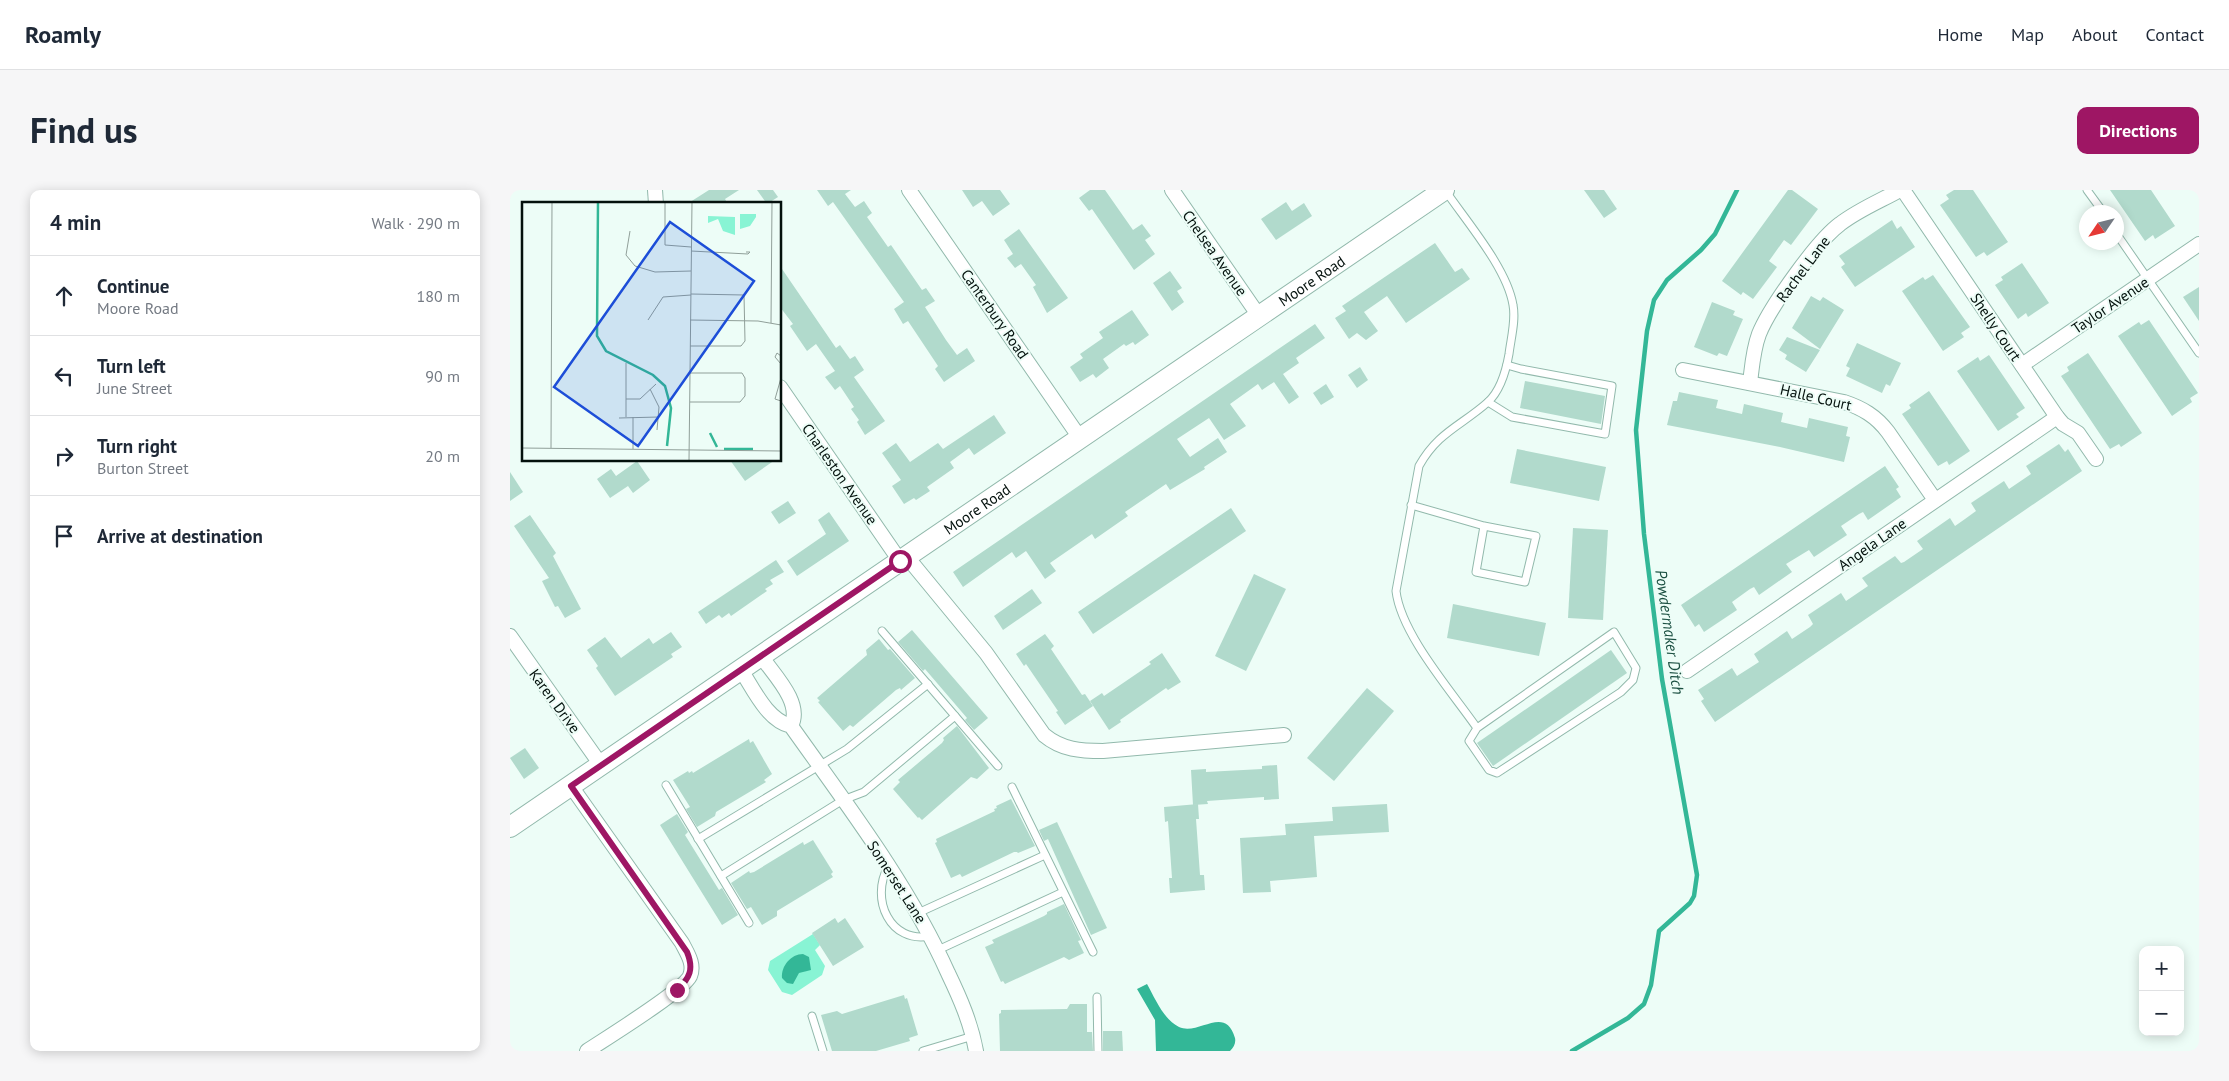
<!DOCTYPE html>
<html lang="en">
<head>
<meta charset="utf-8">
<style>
	body { margin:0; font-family:"PT Sans",sans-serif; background:#f6f6f7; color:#1f2937 }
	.controls { position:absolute; right:15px; bottom:15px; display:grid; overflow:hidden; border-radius:10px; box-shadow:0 2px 12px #0003 }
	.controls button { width:45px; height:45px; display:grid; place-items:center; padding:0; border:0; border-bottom:1px solid #e0e1e3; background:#fff; color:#1f2937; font:25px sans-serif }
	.compass { position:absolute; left:1569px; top:15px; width:45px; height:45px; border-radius:50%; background:#fff; box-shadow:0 2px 12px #0003; rotate:235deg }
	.stop { position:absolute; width:15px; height:15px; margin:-11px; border:4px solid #9e1664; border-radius:50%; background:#fff }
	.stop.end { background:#9e1664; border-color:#fff; box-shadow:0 1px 5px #0008 }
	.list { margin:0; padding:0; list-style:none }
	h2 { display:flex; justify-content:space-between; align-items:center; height:65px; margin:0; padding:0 20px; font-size:21px }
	h2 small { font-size:16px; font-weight:400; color:#747a83 }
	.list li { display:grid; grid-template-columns:32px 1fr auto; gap:15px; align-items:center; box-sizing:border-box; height:80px; padding:0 20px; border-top:1px solid #e0e1e3 }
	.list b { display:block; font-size:19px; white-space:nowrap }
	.list p { margin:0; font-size:16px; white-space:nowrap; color:#747a83 }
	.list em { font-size:16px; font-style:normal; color:#747a83 }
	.icon { flex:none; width:28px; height:28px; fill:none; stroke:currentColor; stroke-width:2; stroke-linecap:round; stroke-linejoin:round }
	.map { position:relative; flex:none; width:1689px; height:861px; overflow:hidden; border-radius:10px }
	header { display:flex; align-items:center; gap:30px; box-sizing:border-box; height:70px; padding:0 25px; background:#fff; border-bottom:1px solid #e0e1e3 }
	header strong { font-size:24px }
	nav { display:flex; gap:28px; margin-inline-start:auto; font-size:18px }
	.intro { display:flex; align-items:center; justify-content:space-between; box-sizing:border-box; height:120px; padding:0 30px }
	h1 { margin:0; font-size:35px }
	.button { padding:12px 22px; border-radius:10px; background:#9e1664; color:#fff; font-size:18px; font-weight:700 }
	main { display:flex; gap:30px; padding:0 30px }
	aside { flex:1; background:#fff; border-radius:10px; box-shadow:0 2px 12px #0003 }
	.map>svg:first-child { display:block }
	.green { fill:#88f4d4 }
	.water { fill:#33b797 }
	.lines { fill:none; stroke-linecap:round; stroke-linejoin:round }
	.stream { stroke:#33b797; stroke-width:4.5 }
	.building { fill:#b1dacc }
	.lane-casing { stroke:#92b9ac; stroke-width:9 }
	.street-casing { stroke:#92b9ac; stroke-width:16 }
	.secondary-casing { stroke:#92b9ac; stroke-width:22 }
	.lane { stroke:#fff; stroke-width:7 }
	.street { stroke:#fff; stroke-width:14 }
	.secondary { stroke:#fff; stroke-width:20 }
	.route { stroke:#9e1664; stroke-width:6 }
	.labels { text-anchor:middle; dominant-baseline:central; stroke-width:4; stroke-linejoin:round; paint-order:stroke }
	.street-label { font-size:15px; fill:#04110d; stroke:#edfdf7 }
	.water-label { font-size:16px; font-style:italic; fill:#1a4f41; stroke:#edfdf7 }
	.inset-river { fill:none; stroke:#33b797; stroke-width:2.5 }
	.inset-road { fill:none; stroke:#909f99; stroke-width:1 }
	.view { fill:#1d4ed8; fill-opacity:0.15; stroke:#1d4ed8; stroke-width:2.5 }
	.inset-edge { fill:none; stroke:#04110d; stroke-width:2.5 }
</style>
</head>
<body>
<header>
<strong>Roamly</strong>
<nav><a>Home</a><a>Map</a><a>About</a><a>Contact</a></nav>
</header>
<div class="intro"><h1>Find us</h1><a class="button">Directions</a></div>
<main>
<aside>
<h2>4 min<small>Walk · 290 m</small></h2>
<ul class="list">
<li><svg class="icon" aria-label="ahead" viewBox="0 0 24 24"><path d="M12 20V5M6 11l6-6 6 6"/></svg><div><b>Continue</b><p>Moore Road</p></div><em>180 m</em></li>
<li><svg class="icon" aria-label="left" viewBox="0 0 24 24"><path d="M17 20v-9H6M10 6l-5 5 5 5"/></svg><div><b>Turn left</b><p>June Street</p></div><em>90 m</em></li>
<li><svg class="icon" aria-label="right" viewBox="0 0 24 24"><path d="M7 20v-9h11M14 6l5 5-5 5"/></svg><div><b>Turn right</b><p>Burton Street</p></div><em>20 m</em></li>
<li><svg class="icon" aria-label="arrive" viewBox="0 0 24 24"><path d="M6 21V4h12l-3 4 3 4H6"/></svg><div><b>Arrive at destination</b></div></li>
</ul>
</aside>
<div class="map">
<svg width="1689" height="861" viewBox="0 0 1689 861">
	<rect width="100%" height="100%" fill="#edfdf7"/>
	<path class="green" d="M303,744L310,755L305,760L315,776L312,785L282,805L272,802L258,780L260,771Z"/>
	<g class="water">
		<path d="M293,764L299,767L301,780L289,783L283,794L277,793L272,788C271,776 281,764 293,764Z"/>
		<path d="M637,794C645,808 653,829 669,837C689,846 715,814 725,848C726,853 724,857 720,861H646L645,830L627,799Z"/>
	</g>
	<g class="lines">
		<path class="stream" d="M1062,861L1118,828L1134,814L1141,795L1149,741L1180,713L1184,706L1187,685L1152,489L1134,344L1126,240L1137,141L1144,110L1157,90L1191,60L1205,44L1227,0"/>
	</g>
	<g class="building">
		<path d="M199,0H229L215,9L218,14H177Z"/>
		<path d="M247,0H263L268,7L257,14Z"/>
		<path d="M307,0H341L335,4L345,17L354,11L362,23L357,27L378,57L381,55L412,100L416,98L425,111L415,117L436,150L447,165L457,158L465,171L434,192L425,179L428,176L398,131L393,134L384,119L394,112L323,12L318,16Z"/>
		<path d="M452,0H490L500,14L483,26L472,11L463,17Z"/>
		<path d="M580,0H595L623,40L632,34L641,46L635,50L645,64L624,80L582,19L579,21L569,8Z"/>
		<path d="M1074,0H1094L1107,19L1094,28Z"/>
		<path d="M1278,0H1282L1308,19L1281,55L1274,50L1259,71L1267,77L1243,109L1233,102L1231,105L1212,91Z"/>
		<path d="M1444,0H1463L1498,52L1477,66L1474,62L1466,67L1430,15L1439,9L1436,5Z"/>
		<path d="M1600,0H1641L1665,36L1645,49L1643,45L1635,51Z"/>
		<path d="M776,12L782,21L794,13L802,26L766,50L751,29Z"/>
		<path d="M1382,30L1387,39L1391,36L1405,57L1345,97L1331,77L1335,74L1329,66Z"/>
		<path d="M509,39L558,108L537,123L523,97L526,95L511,74L505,78L497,68L503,64L494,50Z"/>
		<path d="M925,53L945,82L952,78L960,89L896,133L877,106L854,122L868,141L856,150L847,143L839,149L825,128L836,121L832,116Z"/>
		<path d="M1512,73L1539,113L1518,127L1516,123L1508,129L1485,95L1493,90L1491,87Z"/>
		<path d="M270,76L326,158L330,155L340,169L345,166L354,180L344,187L375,231L355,245L347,232L349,230L341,219L344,217L330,196L325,200L315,187L325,181L306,154L297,161L280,136L283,134L270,117Z"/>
		<path d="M660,81L672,98L667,101L674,112L662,121L643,93Z"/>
		<path d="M1423,85L1460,137L1451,143L1454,147L1433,161L1392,101L1413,87L1415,90Z"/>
		<path d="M1689,97V131L1673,107Z"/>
		<path d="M1301,106L1310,111L1313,107L1334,120L1310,159L1282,138Z"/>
		<path d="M1202,112L1225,121L1223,125L1233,129L1217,166L1209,163L1207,166L1184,157Z"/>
		<path d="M622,120L639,145L625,155L623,152L616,156L614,154L593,169L599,178L586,188L583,184L570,192L560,177L573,168L570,164L593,148L589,142Z"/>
		<path d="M1639,130L1688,203L1680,208L1682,212L1662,226L1608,146L1629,132L1631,135Z"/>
		<path d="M805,134L815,148L786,168L789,173L773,184L789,207L779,214L764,192L752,200L748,194L720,214L736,236L714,250L699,228L667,249L680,267L708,248L717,262L694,277L695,279L660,300L656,294L615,322L618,326L585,349L582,344L540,373L546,381L535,389L516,361L506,368L502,362L453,397L443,382Z"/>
		<path d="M1277,147L1310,160L1296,182L1275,169L1277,165L1269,160Z"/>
		<path d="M1347,153L1391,173L1380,196L1376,194L1372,203L1336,186L1340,178L1336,176Z"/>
		<path d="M1578,163L1632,243L1611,257L1609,254L1600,259L1551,186L1559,181L1557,177Z"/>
		<path d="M1479,165L1515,218L1506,224L1509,227L1488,241L1447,181L1468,167L1470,171Z"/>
		<path d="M850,177L858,190L847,198L838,185Z"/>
		<path d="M1015,191L1095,206L1091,234L1010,218Z"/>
		<path d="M816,194L824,207L811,215L803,203Z"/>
		<path d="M1419,201L1460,261L1439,275L1437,271L1428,276L1392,224L1401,218L1399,215Z"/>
		<path d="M1169,202L1208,210L1206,218L1232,224L1234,214L1273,223L1271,232L1297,238L1299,228L1338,237L1336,246L1340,247L1334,272L1270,257L1157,235L1163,211H1167Z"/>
		<path d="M484,225L496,243L464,265L459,258L440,272L444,278L417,297L420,301L406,310L404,308L394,314L382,296L391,290L372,263L386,253L400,272L428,253L433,259Z"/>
		<path d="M1549,254L1555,262L1558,259L1572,281L1205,532L1191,511L1194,509L1188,500L1222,478L1227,486L1249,472L1244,464L1277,441L1282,449L1300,437L1303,434L1298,425L1331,403L1336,411L1358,396L1352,388L1385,366L1391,373L1394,372L1413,359L1407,351L1440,328L1445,336L1455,329L1466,321L1461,313L1494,291L1499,299L1521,284L1516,276Z"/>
		<path d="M1007,259L1096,277L1089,311L1000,293Z"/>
		<path d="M220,270H265L235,291Z"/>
		<path d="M127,271L140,290L123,303L118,296L100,308L87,289L101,279L106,286Z"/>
		<path d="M1375,276L1389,297L1386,299L1391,307L1358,330L1353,322L1349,324L1331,336L1337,345L1304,367L1299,360L1276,374L1282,382L1249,405L1244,397L1240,399L1222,412L1227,420L1194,442L1189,434L1185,437L1171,415Z"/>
		<path d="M0,282L13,302L0,311Z"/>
		<path d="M278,311L286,323L269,334L261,322Z"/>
		<path d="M721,318L736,341L583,444L568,422Z"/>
		<path d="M319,322L339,351L287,386L277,371L316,344L308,330Z"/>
		<path d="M20,325L46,363L43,366L71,419L55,428L48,416L45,417L32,391L39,388L4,336Z"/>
		<path d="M1063,338L1098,340L1093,430L1058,428Z"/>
		<path d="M266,370L274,382L260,390L263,394L255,399L257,401L221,426L219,423L212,428L209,425L196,434L188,422Z"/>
		<path d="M744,384L776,399L736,481L705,466Z"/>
		<path d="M522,399L532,413L493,440L484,426Z"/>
		<path d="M943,414L1036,433L1029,466L937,448Z"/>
		<path d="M402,440L478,528L464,540L455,530L457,528L415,479L413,481L388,452Z"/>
		<path d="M161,442L172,457L161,464L163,467L105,506L86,478L88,476L77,460L95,447L111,468L139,448L143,454Z"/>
		<path d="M535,444L544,456L541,459L572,505L575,504L583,516L555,535L546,522L548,521L516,474L514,476L506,464Z"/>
		<path d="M369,449L378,460L380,459L405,488L391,500L390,498L386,500L343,537L340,535L333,541L308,512L310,511L307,508L357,465L356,460Z"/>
		<path d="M1101,460L1117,483L983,576L967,553Z"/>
		<path d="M652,463L671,492L658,500L656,498L610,530L611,532L599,540L580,511L592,503L594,506L641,474L639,472Z"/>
		<path d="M857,498L884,521L824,591L797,568Z"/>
		<path d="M447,536L479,578L467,589L461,587L412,630L409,627L408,628L383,599L390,592L388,590L432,553L434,550L433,548Z"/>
		<path d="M239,549L240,553L243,551L262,584L254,590L256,592L206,622L205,626L187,637L176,619L180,617L163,590L178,581L179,583L182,581L183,583Z"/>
		<path d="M15,558L29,578L14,589L0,568Z"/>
		<path d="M767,575L769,609L754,610V607L697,611L698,614L683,615L681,580L696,579V582L752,579V576Z"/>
		<path d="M501,609L525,656L508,663L507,662H504L452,687L450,684L441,688L425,653L427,652L426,649L485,621L484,619L487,618L486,616Z"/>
		<path d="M688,614L689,629H686L690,685H694L695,700L660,703L659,688H662L658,631L655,632L654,617Z"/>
		<path d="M877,614L879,642L804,646L807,687L760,691L761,702L733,703L730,648L776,645L775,634L823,631L822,617Z"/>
		<path d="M167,624L178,642L175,645L209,700L212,698L228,725L212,735L150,635Z"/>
		<path d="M547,632L597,738L581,745L538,649L534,651L529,640Z"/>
		<path d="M303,650L323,682L321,684L323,687L267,721V726L252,735L241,717L237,719L221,693L239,681L240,683L244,682L293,652L294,655Z"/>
		<path d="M554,714L571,750L568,751L574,763L559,770L554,767L495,794L493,791L491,792L475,757L484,753L482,750L534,726L537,724V722Z"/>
		<path d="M325,728L328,733L335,728L354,757L323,776L302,743Z"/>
		<path d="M394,805L395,809L397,808L408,845L399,848L400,851L366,861H322L311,825L327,821L332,824Z"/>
		<path d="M560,814H577V842H582L583,861H490L489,824L491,823V820L557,819Z"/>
		<path d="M593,841H612L613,861H593Z"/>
	</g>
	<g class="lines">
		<g class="lane-casing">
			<g id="lane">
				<path d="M935,0C956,31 997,78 1003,115C1006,130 1001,148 999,164C996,181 991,200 978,212C951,236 928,242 909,276L886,401C891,444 942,502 967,538L1104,442L1126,478L1123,490L1111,502L987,583L979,580L959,551L967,538"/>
				<path d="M1577,0L1593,22"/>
				<path d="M1606,43L1689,163"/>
				<path d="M978,212L1002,227L1095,244L1102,196L1011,179L997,175"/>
				<path d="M901,315L974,336L1026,346L1015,392L966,382L974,336"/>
				<path d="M372,441L488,576"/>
				<path d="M156,595L239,733"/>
				<path d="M502,597L583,762"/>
				<path d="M188,649L337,559L418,494"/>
				<path d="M378,677C360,709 380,754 420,746"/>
				<path d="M211,686L333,610L354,602L445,526"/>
				<path d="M408,723L535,665"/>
				<path d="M428,760L553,702"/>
				<path d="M587,807L588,861"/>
				<path d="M302,826L313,861"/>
				<path d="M413,861L463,846"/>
			</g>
		</g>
		<g class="street-casing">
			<g id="street">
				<path d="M145,0L146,14"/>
				<path d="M399,0L570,248"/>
				<path d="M662,0L749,126"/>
				<path d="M1393,0L1547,227L1553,234L1568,243L1586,269"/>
				<path d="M1512,175L1689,54"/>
				<path d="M1173,180L1334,212C1352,218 1366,226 1378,242L1425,310"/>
				<path d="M1240,193C1242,177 1243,160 1249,144C1260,117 1307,51 1330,34C1348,20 1370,11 1390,0"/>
				<path d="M270,197L390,371"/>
				<path d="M397,367L476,463L534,545C552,560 571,561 593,561L774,545"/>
				<path d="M0,446L91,575"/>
				<path d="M251,466C264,485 293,513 281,536"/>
				<path d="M231,480C244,500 257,530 281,536C337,615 398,694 438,783C450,808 461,833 466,861"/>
				<path d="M1177,481L1547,227"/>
				<path d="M61,596L172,753C177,763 185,774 180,786C173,801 95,849 77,861"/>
			</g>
		</g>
		<g class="secondary-casing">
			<g id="secondary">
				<path id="s1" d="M0,637L934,0"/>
			</g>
		</g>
		<use href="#lane" class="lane"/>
		<use href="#street" class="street"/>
		<use href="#secondary" class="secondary"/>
	</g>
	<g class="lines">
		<path class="route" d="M167,800C180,788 184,779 177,762L61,596L390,371"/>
	</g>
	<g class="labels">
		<g class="street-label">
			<text transform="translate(705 63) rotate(55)">Chelsea Avenue</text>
			<text transform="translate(1293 79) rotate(-53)">Rachel Lane</text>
			<text stroke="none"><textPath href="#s1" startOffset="970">Moore Road</textPath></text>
			<text transform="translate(1600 115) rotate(-34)">Taylor Avenue</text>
			<text transform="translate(485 124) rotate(55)">Canterbury Road</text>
			<text transform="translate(1486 137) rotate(56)">Shelly Court</text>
			<text transform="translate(1306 207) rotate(13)">Halle Court</text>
			<text transform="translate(330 284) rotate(55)">Charleston Avenue</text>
			<text stroke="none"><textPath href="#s1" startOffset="565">Moore Road</textPath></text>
			<text transform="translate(1362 354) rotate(-35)">Angela Lane</text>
			<text transform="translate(45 511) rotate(54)">Karen Drive</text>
			<text transform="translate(387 692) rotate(57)">Somerset Lane</text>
		</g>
		<g class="water-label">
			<text transform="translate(1160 442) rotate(82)">Powdermaker Ditch</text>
		</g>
	</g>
	<g transform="translate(12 12)">
		<rect width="259" height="259" fill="#edfdf7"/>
		<path d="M218,12H234V15L228,24L218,27ZM186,14L213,15V33L201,29L196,17L186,21Z" fill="#88f4d4"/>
		<path class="inset-river" d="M76,0L75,134L84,149L131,173L143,184L149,206L145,244M188,231L195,245M202,247H231"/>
		<path class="inset-road" d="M143,0V43L169,45M108,29L104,53L113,64L133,70L169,69M169,49L226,52L228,50H224M126,118L141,95L169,93M168,118L236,119L259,123M249,121L250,0M168,144H219L223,139L222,93L169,92M259,154L255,151L253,155L259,162M259,176L253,197L259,199M128,187L137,205L135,228M104,197H118L134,182M168,200H218L223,194V176L220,171H168M104,215V161M97,216L137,215M0,246L259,249M29,246L30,0M111,247V215M167,258L170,0"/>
		<path class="view" d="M148,20L232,79L116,244L32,185Z"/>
		<rect width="259" height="259" class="inset-edge"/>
	</g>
</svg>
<div class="controls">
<button>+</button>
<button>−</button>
</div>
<svg class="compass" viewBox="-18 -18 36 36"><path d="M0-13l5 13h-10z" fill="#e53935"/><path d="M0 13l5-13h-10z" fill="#747a83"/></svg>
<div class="stop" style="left:390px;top:371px"></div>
<div class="stop end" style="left:167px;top:800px"></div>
</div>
</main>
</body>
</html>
